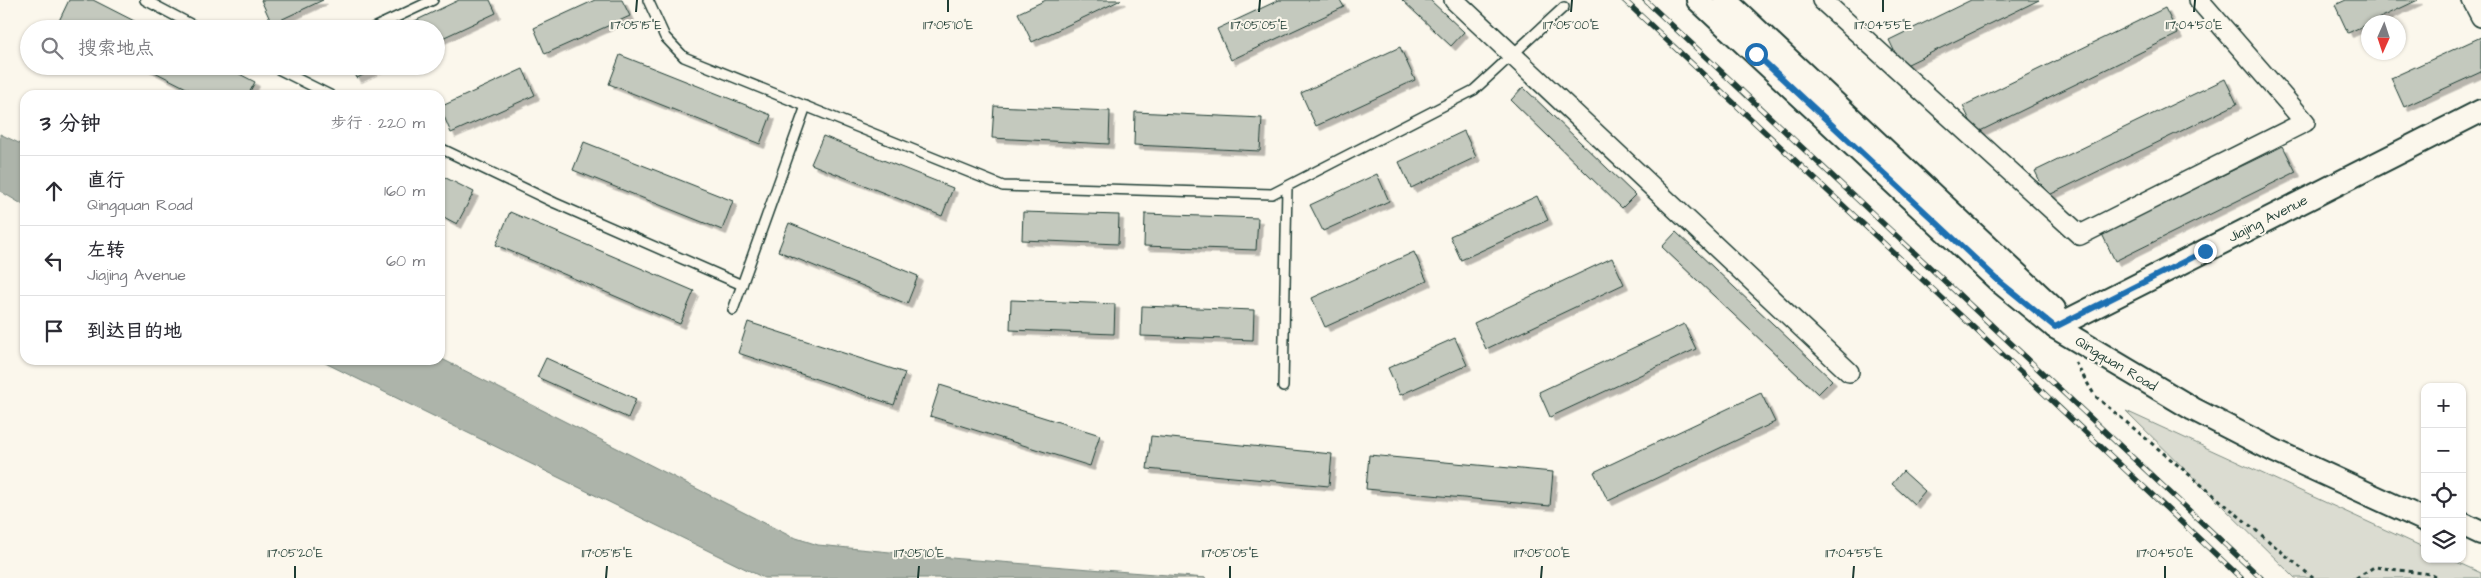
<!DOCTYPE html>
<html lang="zh">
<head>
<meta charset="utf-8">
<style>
	body { margin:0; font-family:"Architects Daughter","LXGW WenKai TC",sans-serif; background:#f2f2f3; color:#2b2b33 }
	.controls { position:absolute; right:15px; bottom:15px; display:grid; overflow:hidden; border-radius:10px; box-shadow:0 1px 4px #0004 }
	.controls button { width:45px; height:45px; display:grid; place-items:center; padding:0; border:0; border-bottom:1px solid #e1e1e2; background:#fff; color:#2b2b33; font:25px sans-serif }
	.compass { position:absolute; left:2361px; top:15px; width:45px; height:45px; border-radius:50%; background:#fff; box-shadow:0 1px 4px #0004; rotate:183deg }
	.stop { position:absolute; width:15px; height:15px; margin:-11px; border:4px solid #1f6fb2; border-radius:50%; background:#fff }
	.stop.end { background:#1f6fb2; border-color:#fff; box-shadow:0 1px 5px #0008 }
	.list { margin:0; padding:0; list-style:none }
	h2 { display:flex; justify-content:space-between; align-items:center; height:65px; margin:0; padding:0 20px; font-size:21px }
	h2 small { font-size:16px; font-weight:400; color:#7c7c81 }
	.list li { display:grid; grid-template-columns:32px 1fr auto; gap:15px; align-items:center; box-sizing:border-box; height:70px; padding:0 20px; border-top:1px solid #e1e1e2 }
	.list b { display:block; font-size:19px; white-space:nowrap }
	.list p { margin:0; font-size:16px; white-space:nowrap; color:#7c7c81 }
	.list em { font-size:16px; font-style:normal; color:#7c7c81 }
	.icon { flex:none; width:28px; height:28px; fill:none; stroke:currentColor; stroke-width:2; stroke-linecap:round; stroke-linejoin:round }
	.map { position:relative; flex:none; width:2481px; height:578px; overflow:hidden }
	.search { position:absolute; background:#fff; box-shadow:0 1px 4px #0004; left:20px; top:20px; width:425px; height:55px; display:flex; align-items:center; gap:12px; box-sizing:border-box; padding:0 18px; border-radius:28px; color:#7c7c81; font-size:19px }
	.panel { position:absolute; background:#fff; box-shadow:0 1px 4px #0004; left:20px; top:90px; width:425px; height:275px; border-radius:15px }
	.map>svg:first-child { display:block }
	.green { fill:#dbdcd1; stroke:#7d8c82 }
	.water { fill:#adb4aa; stroke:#74847b }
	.building { fill:#c4c9be; stroke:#1f3d34; filter:url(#shadow) }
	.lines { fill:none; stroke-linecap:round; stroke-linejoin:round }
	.service-casing { stroke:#1f3d34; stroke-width:12 }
	.minor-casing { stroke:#1f3d34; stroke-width:22 }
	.tertiary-casing { stroke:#1f3d34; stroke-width:26 }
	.path { stroke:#1f3d34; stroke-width:3; stroke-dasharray:4 4; stroke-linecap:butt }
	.service { stroke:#fbf7ec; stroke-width:9 }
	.minor { stroke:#fbf7ec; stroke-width:19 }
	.tertiary { stroke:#fbf7ec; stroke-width:22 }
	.rail-casing { stroke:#1f3d34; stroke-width:5.5 }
	.rail { stroke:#fbf7ec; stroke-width:4; stroke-dasharray:11; stroke-linecap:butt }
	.route { stroke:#1f6fb2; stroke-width:6 }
	.ticks { fill:none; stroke:#1f3d34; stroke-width:2 }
	.labels { text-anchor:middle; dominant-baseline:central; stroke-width:4; stroke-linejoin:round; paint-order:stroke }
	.street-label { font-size:14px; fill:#1f3d34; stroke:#fbf7ec }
	.ticks-label { font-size:12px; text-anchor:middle; fill:#1f3d34; stroke:#fbf7ec; stroke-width:4; stroke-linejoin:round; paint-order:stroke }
</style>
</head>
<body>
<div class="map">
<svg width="2481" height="578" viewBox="0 0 2481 578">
	<defs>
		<filter id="shadow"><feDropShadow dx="4.5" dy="4.5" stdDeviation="0" flood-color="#0004"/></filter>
	</defs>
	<rect width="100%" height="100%" fill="#fbf7ec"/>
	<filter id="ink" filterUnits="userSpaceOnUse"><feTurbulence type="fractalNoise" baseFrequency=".02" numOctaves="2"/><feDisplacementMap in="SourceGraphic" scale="10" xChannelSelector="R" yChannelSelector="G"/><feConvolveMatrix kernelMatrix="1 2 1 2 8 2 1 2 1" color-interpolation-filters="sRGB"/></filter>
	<g filter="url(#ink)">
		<path class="green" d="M2126,411L2425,548V559H2450L2481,573V578H2295Z"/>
		<g class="water">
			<path d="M0,134L25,146V206L0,191Z"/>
			<path d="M440,358L790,536L818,545L962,559L1206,578H764L319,360Z"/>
		</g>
		<g class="building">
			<path d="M69,0H93L150,29H69L58,23Z"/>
			<path d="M261,0H323L272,24Z"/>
			<path d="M459,0H490L496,13L436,41V29H398Z"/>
			<path d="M595,0H622L630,16L545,54L534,28Z"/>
			<path d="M1046,0H1121L1032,42L1018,13Z"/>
			<path d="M1279,0H1340L1344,7L1231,60L1217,29Z"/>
			<path d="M1402,0H1430L1464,32L1451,46Z"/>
			<path d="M1971,0H2039L1902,67L1889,40Z"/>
			<path d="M2346,0H2418L2348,33L2335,5Z"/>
			<path d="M2165,8L2178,34L1976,133L1963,106Z"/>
			<path d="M2481,37V72L2404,107L2391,78Z"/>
			<path d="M1400,47L1415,80L1316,126L1301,93Z"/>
			<path d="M620,55L771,115L760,144L609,84Z"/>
			<path d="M143,66H224L255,82L248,95H200Z"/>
			<path d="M351,66H382L357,78Z"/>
			<path d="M523,69L535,95L451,133L440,107Z"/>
			<path d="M2225,79L2237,104L2047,196L2035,171Z"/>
			<path d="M1523,87L1635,195L1622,208L1511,100Z"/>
			<path d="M994,106L1110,111L1109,144L992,138Z"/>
			<path d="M1135,112L1262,118L1260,151L1134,145Z"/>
			<path d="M1464,131L1476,157L1411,188L1399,162Z"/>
			<path d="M823,136L953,188L942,216L811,164Z"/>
			<path d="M584,142L733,201L722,230L573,170Z"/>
			<path d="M2283,146L2296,172L2115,261L2102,234Z"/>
			<path d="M1377,174L1389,201L1323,231L1310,205Z"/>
			<path d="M440,175L474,192L457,224L440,215Z"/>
			<path d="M1537,196L1548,220L1461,260L1450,236Z"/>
			<path d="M510,212L694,291L680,324L496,245Z"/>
			<path d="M1023,212L1119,215L1118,244L1022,240Z"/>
			<path d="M1145,214L1258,218L1256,250L1144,246Z"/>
			<path d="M789,223L918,276L907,304L778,251Z"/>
			<path d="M1676,232L1832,380L1818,394L1662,247Z"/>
			<path d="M1414,252L1427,281L1325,327L1312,298Z"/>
			<path d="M1612,258L1624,284L1486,349L1474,323Z"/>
			<path d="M1011,300L1115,304L1114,334L1010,330Z"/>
			<path d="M1142,306L1254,310L1253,340L1141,336Z"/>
			<path d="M748,322L905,373L894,405L738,353Z"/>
			<path d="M1684,324L1696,349L1550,417L1539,392Z"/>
			<path d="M1455,338L1467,365L1400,395L1388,368Z"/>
			<path d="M546,358L636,399L628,418L537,377Z"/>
			<path d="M940,385L1100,435L1090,466L930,416Z"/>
			<path d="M1761,393L1775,422L1608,501L1594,472Z"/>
			<path d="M1151,436L1332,454L1329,486L1147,469Z"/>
			<path d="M1369,455L1553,472L1550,506L1366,489Z"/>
			<path d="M1903,471L1925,491L1914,504L1892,484Z"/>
		</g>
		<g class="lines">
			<g class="service-casing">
				<g id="service">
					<path d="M145,0L200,29"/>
					<path d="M648,0L665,37L684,57L1003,186L1272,194L1474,90L1564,7"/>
					<path d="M371,29L433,0"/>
					<path d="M272,66L330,95"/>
					<path d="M440,148L555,203L742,285"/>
					<path d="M733,310L806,106"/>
					<path d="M1283,387L1287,187"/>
				</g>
			</g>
			<g class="minor-casing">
				<g id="minor">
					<path d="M1454,0L1849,372"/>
					<path d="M1822,0L2080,235L2305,122L2199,0"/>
					<path d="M2472,0L2481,17"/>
				</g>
			</g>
			<g class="tertiary-casing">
				<g id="tertiary">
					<path d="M1698,0L2000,282L2055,327L2193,409L2275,451L2425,520"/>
					<path d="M1725,0L2054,309"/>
					<path d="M2055,327L2481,111"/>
					<path d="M2462,524L2481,533"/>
				</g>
			</g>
			<g class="path">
				<path d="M2075,362L2095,396L2313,578"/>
				<path d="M2356,578L2374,567L2430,574L2438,578"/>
			</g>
			<use href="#service" class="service"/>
			<use href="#minor" class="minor"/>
			<use href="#tertiary" class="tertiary"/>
			<g class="rail-casing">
				<g id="rail">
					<path d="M1624,0L2241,578"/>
					<path d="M1645,0L2261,578"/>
				</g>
			</g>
			<use href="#rail" class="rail"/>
		</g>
	</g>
	<g class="lines" filter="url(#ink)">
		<path class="route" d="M1756,54L2000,282L2055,327L2205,251"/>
	</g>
	<path class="ticks" d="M636,12L637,0M948,12V0M1259,12L1260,0M1571,12L1572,0M1883,12V0M2194,12L2195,0M295,578V566M606,578L607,566M918,578L919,566M1230,578V566M1541,578L1542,566M1853,578L1854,566M2165,578V566"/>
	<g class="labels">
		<g class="street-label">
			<text transform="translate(2268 219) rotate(-27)">Jiajing Avenue</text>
			<text transform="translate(2116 364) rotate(31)">Qingquan Road</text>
		</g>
	</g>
	<g class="ticks-label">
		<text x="636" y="29">117°05'15"E</text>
		<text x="948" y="29">117°05'10"E</text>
		<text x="1259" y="29">117°05'05"E</text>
		<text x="1571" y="29">117°05'00"E</text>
		<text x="1883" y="29">117°04'55"E</text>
		<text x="2194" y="29">117°04'50"E</text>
		<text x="295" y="557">117°05'20"E</text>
		<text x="607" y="557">117°05'15"E</text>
		<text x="919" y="557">117°05'10"E</text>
		<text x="1230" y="557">117°05'05"E</text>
		<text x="1542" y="557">117°05'00"E</text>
		<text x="1854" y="557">117°04'55"E</text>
		<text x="2165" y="557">117°04'50"E</text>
	</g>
</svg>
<div class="controls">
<button>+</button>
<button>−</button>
<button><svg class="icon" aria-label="locate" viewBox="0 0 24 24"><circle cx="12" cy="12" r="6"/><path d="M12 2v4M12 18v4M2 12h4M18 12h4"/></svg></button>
<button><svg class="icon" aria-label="layers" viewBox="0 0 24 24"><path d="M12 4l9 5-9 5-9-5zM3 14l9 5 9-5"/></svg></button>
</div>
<svg class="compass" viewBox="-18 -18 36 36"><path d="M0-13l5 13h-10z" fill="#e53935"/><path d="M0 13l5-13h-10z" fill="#7c7c81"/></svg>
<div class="stop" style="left:1756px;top:54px"></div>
<div class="stop end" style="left:2205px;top:251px"></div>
<div class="search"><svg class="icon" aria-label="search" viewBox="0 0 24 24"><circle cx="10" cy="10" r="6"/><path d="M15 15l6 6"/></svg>搜索地点</div>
<section class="panel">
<h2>3 分钟<small>步行 · 220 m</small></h2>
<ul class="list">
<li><svg class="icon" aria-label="ahead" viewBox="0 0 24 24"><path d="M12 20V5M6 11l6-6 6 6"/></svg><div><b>直行</b><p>Qingquan Road</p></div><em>160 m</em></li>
<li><svg class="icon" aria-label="left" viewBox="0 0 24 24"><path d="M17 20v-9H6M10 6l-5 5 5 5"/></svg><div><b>左转</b><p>Jiajing Avenue</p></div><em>60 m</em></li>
<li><svg class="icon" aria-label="arrive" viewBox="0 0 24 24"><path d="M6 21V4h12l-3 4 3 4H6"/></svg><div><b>到达目的地</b></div></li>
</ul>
</section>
</div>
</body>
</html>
